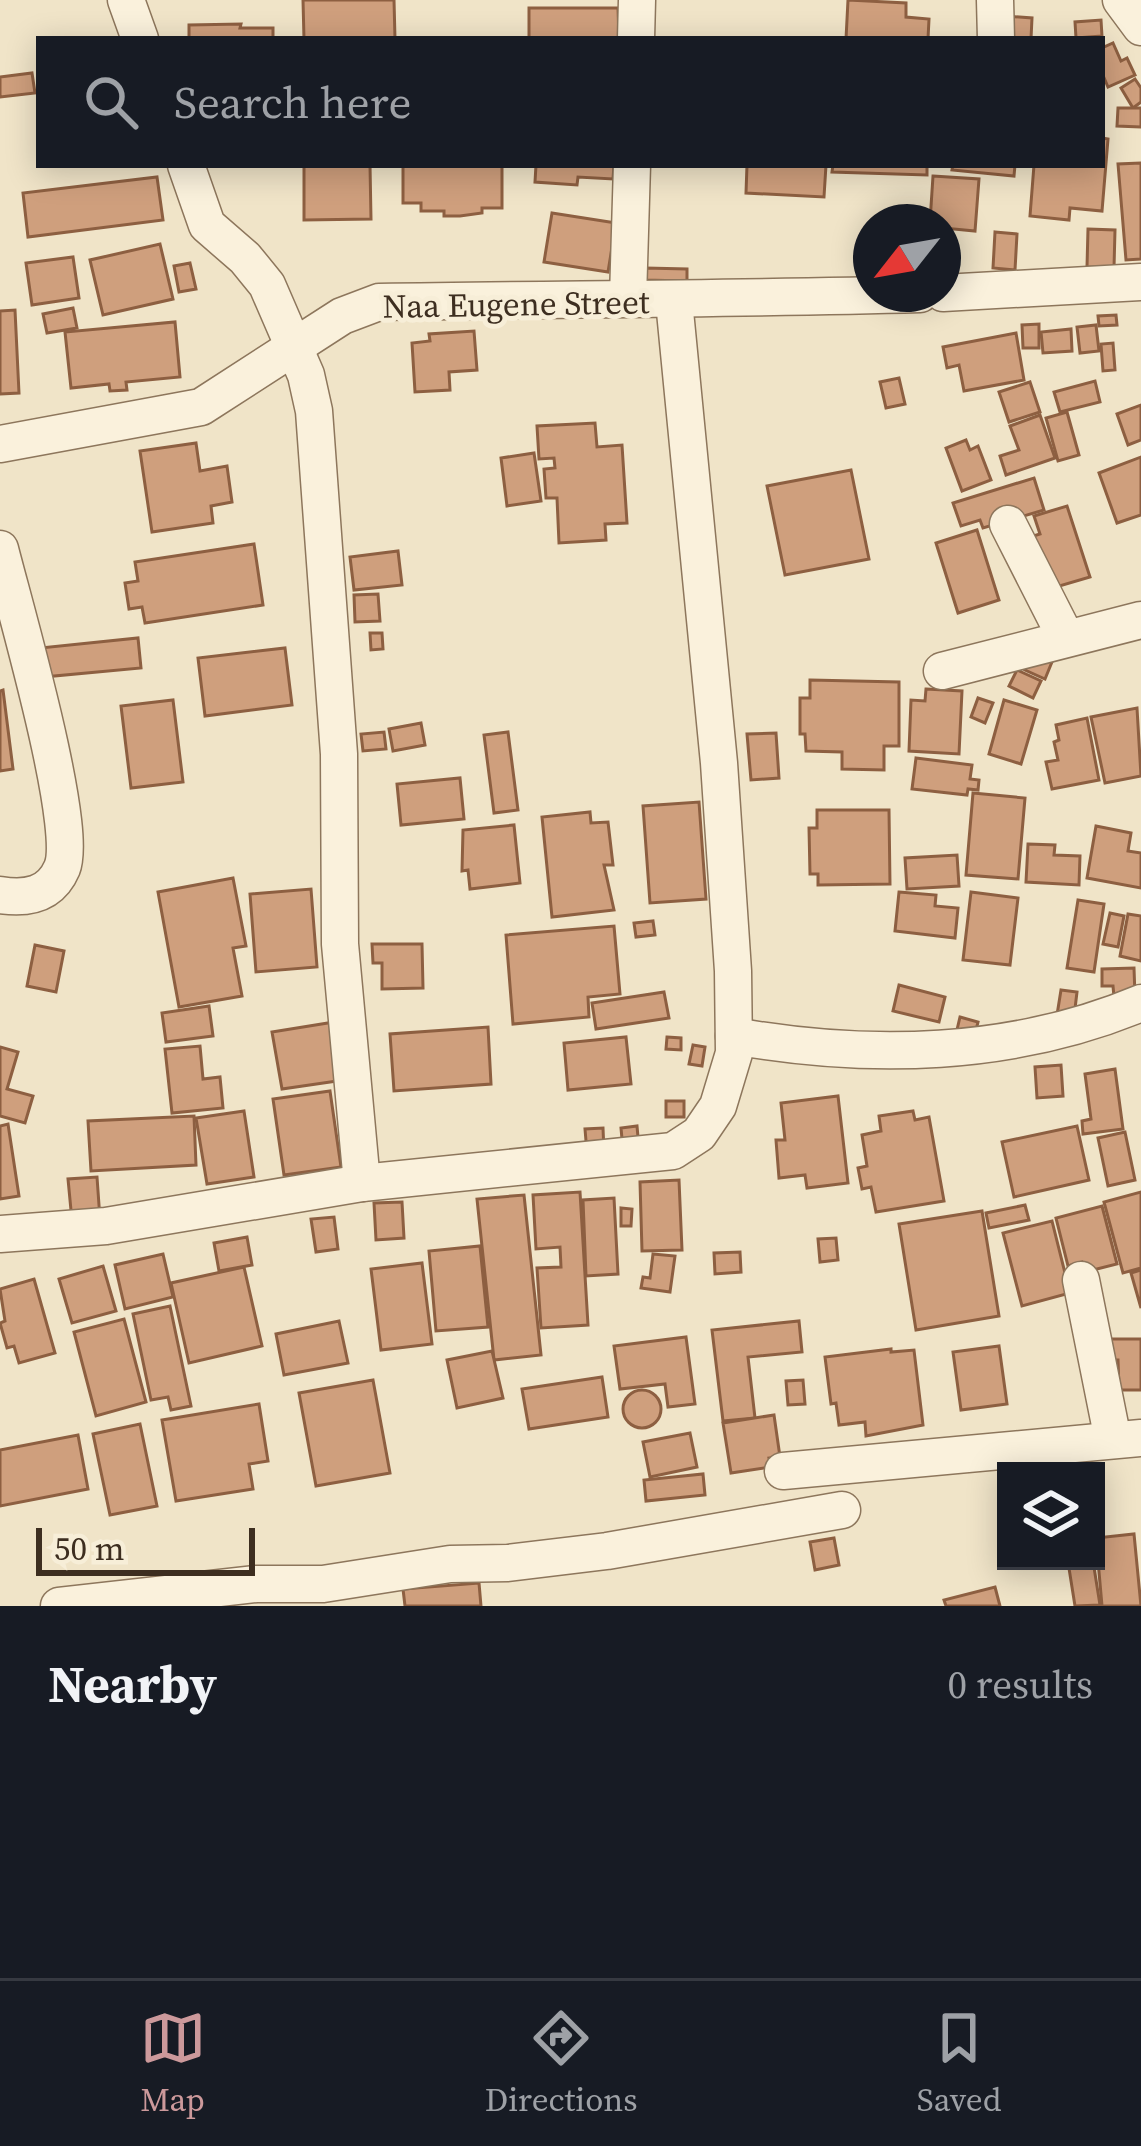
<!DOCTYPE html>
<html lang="en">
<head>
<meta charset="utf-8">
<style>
	body { margin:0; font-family:"Source Serif 4",serif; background:#242831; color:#f1f3f6 }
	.controls { position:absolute; right:36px; bottom:36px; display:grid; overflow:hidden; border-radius:0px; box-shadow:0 6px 30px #0003 }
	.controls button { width:108px; height:108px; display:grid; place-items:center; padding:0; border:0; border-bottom:3px solid #363941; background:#171b24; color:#f1f3f6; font:60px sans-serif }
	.compass { position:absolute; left:853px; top:204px; width:108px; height:108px; border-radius:50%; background:#171b24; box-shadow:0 6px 30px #0003; rotate:239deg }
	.scale { position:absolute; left:36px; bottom:30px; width:219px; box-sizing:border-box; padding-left:12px; border:6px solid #3d2e20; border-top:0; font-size:33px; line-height:42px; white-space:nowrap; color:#3d2e20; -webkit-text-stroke:9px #f7eed8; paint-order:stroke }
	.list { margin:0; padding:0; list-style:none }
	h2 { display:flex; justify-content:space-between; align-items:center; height:156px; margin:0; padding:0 48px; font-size:51px }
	h2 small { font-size:39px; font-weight:400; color:#9ea1a6 }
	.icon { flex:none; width:66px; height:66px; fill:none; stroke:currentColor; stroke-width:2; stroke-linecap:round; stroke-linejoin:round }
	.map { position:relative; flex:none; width:1141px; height:1606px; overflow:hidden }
	.search { position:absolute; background:#171b24; box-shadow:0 6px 30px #0003; left:36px; right:36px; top:36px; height:132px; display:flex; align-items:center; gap:30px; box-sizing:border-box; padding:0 42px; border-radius:0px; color:#9ea1a6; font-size:45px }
	.sheet { height:372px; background:#171b24 }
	nav { display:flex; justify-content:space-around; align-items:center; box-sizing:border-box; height:168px; border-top:3px solid #363941; background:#171b24; font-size:33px; color:#9ea1a6 }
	nav a { display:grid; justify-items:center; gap:6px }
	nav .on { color:#cc999b }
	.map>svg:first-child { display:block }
	.building { fill:#cf9f7d; stroke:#8d5f41; stroke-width:3 }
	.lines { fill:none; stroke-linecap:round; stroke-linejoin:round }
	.minor-casing { stroke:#8d765c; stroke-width:39 }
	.minor { stroke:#faf1dc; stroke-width:36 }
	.labels { text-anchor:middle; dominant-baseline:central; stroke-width:10; stroke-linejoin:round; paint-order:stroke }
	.street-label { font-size:33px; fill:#3d2e20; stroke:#f7eed8 }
</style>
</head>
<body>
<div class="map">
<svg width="1141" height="1606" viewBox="0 0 1141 1606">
	<rect width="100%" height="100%" fill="#f0e4c8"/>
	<g class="building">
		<path d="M303,0H394L395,39H304Z"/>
		<path d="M848,0L906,3V17L929,19L928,39H846Z"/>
		<path d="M529,8H618L619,39H529Z"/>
		<path d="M1004,16L1032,18L1031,39L1003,37Z"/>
		<path d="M1101,20L1102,36L1076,38L1075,22Z"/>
		<path d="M241,24L240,28H273V39H189V25Z"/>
		<path d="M1113,43L1121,61L1127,58L1135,75L1108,87L1102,73V48Z"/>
		<path d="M32,73L35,93L0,97V77Z"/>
		<path d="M1135,79L1141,88V102L1133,108L1121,88Z"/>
		<path d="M1118,108H1141V127L1117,126Z"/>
		<path d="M1102,138L1108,139L1102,211L1070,208L1069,220L1030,216L1034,165H1102Z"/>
		<path d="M1141,163V259L1126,260L1118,164Z"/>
		<path d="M304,165H370L371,219L304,220Z"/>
		<path d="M403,165H502V208H482V213L460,216H444V211H421V203H403Z"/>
		<path d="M536,165H614L613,179L578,177L577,185L535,182Z"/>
		<path d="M747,165H826L824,197L746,193Z"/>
		<path d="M833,165H927V175L832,172Z"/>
		<path d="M953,165H1015L1014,176L952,170Z"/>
		<path d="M933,176L979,179L975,231L943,228V222H930Z"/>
		<path d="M157,177L163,220L28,237L23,193Z"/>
		<path d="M552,213L616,223L608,272L544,262Z"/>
		<path d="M1088,229L1115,230L1114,268L1087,267Z"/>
		<path d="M995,232L1017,234L1015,270L993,268Z"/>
		<path d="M160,244L173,299L103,315L90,260Z"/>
		<path d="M73,257L79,298L32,305L26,263Z"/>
		<path d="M190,263L196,289L179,292L174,266Z"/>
		<path d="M645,268L687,269V281L644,280Z"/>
		<path d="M73,308L77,328L47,333L43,314Z"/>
		<path d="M15,310L19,393L0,394V311Z"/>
		<path d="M1116,315L1117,325L1099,326L1098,316Z"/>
		<path d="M175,322L180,377L126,382L127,390L110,391L109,384L71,388L65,332Z"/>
		<path d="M1039,324V348H1023L1022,325Z"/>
		<path d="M1096,325L1099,351L1080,353L1077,327Z"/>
		<path d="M1071,329L1072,351L1043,353L1041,332Z"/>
		<path d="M474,331L477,370L449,372L450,390L415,392L412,343L430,341L429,334Z"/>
		<path d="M1016,333L1024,380L964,391L959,365L947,368L943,347Z"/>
		<path d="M1113,343L1115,370L1103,371L1101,344Z"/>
		<path d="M899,378L905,404L886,408L880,382Z"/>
		<path d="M1095,381L1100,402L1060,412L1054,392Z"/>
		<path d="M1030,382L1040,412L1009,422L999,392Z"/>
		<path d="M1141,405V440L1128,445L1117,414Z"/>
		<path d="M1067,412L1079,455L1058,461L1046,418Z"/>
		<path d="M1040,415L1055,458L1006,475L1000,456L1019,450L1010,426Z"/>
		<path d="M595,423L597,447L622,445L627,523L605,524L606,540L559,543L557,498H546L544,469L555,468L554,458L539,459L537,426Z"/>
		<path d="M966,440L970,450L978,446L991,480L962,491L946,448Z"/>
		<path d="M196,443L200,471L227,466L232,502L211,506L213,523L152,532L140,451Z"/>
		<path d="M534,453L541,501L507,506L501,458Z"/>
		<path d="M1141,457V515L1117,523L1099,473Z"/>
		<path d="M851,470L869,559L785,575L767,486Z"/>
		<path d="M1034,478L1044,510L983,528L980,520L961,526L953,503Z"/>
		<path d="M1067,506L1090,577L1046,590L1030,537L1040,534L1034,516Z"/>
		<path d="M977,530L999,600L958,613L936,543Z"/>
		<path d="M254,544L263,605L145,623L142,607L129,609L125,583L138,581L135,562Z"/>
		<path d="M398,551L402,585L354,590L350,557Z"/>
		<path d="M378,594L380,621L355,622L354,595Z"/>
		<path d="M370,633H382L383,649L371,650Z"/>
		<path d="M138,638L141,668L43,677L40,648Z"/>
		<path d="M285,648L292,705L205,716L198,658Z"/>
		<path d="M1035,648L1054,657L1045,679L1025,670Z"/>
		<path d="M1017,670L1041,681L1033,698L1009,686Z"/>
		<path d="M810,680L899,682V746H884V770L842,769V752L806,751L805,734H800V698H810Z"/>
		<path d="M926,689L962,691L959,754L909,751L911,700L925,701Z"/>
		<path d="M3,690L13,769L0,771V691Z"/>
		<path d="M978,698L993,703L985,723L971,717Z"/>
		<path d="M173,700L183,782L131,788L121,706Z"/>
		<path d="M1004,700L1037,710L1021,764L989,754Z"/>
		<path d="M1137,708L1141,776L1105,783L1091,717Z"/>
		<path d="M1087,718L1099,780L1052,789L1046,762L1058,760L1054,742L1059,740L1056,725Z"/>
		<path d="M421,723L425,745L393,751L389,729Z"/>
		<path d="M384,732L386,749L363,751L361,734Z"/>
		<path d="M508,732L518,810L494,813L484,735Z"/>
		<path d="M776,733L779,778L751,780L747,734Z"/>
		<path d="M916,758L972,765L970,779L979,780L978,790L968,789L967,795L912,789Z"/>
		<path d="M460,778L464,819L401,825L397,784Z"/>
		<path d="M973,793L1025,798L1018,879L966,875Z"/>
		<path d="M699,802L706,899L650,903L643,806Z"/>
		<path d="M817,810H889L890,884L818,885V874H810L809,828H817Z"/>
		<path d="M590,812L591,823L608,822L613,865H604L614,910L552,917L542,817Z"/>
		<path d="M514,825L520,883L470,889L468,870L462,871L463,830Z"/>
		<path d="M1096,826L1131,833L1128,851L1141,853V888L1087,878Z"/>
		<path d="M1028,844L1055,845L1054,855L1080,856L1079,885L1026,882Z"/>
		<path d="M957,855L959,886L907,889L905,858Z"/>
		<path d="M233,878L246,946L233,948L242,996L179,1007L158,892Z"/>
		<path d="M311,889L317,967L256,972L250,894Z"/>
		<path d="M899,892L936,895L935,906L958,908L955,938L895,931Z"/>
		<path d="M971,892L1018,898L1010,965L963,960Z"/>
		<path d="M1078,900L1104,904L1094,972L1067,968Z"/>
		<path d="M1110,913L1124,916L1118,947L1103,944Z"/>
		<path d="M1128,914L1141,916V961L1120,956Z"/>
		<path d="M653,921L655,935L636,937L634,923Z"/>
		<path d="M614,926L620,994L588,997L589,1017L513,1024L506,935Z"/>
		<path d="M372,944H422L423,988L382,989V963H373Z"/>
		<path d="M35,945L64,951L56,992L27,986Z"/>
		<path d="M1134,968L1135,996L1114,997L1113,986H1102V969Z"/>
		<path d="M899,985L945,997L939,1022L893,1011Z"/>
		<path d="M1061,990L1077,992L1074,1017L1057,1015Z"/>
		<path d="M664,992L669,1018L596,1029L592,1003Z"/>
		<path d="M209,1006L213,1036L166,1042L162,1013Z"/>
		<path d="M960,1017L978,1022L974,1038L956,1034Z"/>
		<path d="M334,1022L344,1080L282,1089L272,1032Z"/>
		<path d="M488,1027L491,1084L394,1091L390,1034Z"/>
		<path d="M626,1037L631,1084L568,1090L564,1043Z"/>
		<path d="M667,1037L681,1038V1050L666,1049Z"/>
		<path d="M693,1045L705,1047L702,1066L689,1064Z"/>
		<path d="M200,1046L203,1079L220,1077L223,1108L172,1113L165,1049Z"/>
		<path d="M0,1047L18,1052L7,1089L33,1096L25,1123L0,1116Z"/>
		<path d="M1061,1065L1063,1096L1037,1098L1035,1067Z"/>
		<path d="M1115,1069L1123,1129L1083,1134L1082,1121L1091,1119L1085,1074Z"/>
		<path d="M330,1091L341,1167L284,1175L273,1099Z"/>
		<path d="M838,1096L848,1183L807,1188L805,1175L779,1178L776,1140H785L781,1103Z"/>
		<rect x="666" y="1101" width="18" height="16"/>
		<path d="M244,1111L254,1177L207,1184L196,1118Z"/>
		<path d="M913,1111L915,1120L929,1117L944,1201L876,1212L871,1187L862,1189L858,1168L867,1166L862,1135L881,1131L879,1116Z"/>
		<path d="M194,1116L196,1165L91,1171L88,1121Z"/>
		<path d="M8,1124L19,1196L0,1199V1126Z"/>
		<path d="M637,1126L639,1148L623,1150L621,1128Z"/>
		<path d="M1077,1126L1089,1180L1014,1197L1002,1142Z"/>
		<path d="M603,1128L604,1152L587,1153L585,1129Z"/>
		<path d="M1125,1132L1135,1180L1108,1186L1098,1138Z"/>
		<path d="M97,1177L100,1219L72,1221L68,1179Z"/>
		<path d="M679,1180L682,1250L642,1251L640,1182Z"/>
		<path d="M580,1192L588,1325L541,1328L537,1268L561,1267L560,1247L536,1249L533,1195Z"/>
		<path d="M1141,1192V1268L1123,1273L1104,1202Z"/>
		<path d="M524,1195L541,1355L494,1360L477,1199Z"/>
		<path d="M614,1198L618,1274L586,1276L583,1200Z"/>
		<path d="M402,1202L404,1238L376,1240L374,1203Z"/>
		<path d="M1025,1205L1029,1220L989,1228L986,1213Z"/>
		<path d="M1102,1206L1117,1264L1085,1272L1082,1262L1068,1266L1056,1218Z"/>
		<path d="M621,1208L632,1209L631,1226H621Z"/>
		<path d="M982,1211L999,1316L916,1330L899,1224Z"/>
		<path d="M334,1217L338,1249L316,1252L311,1219Z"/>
		<path d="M1052,1221L1070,1293L1022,1306L1003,1233Z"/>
		<path d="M247,1237L252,1265L219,1271L214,1243Z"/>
		<path d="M836,1238L838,1260L820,1262L818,1239Z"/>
		<path d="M480,1246L488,1327L436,1331L429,1251Z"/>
		<path d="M740,1252L741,1272L715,1274L714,1253Z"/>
		<path d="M163,1254L173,1297L125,1309L115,1265Z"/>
		<path d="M653,1254L675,1256L670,1292L641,1288L643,1277L650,1278Z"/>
		<path d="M422,1263L432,1344L381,1350L371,1269Z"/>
		<path d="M103,1266L116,1311L72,1323L59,1279Z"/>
		<path d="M244,1267L262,1346L189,1363L171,1283Z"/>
		<path d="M1141,1270V1308L1131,1273Z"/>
		<path d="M34,1279L55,1353L19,1363L14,1346L7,1348L0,1323L5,1321L0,1289Z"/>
		<path d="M170,1306L191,1406L171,1410L168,1397L151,1400L133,1314Z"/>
		<path d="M124,1319L146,1402L96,1416L74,1332Z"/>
		<path d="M339,1321L348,1363L284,1375L276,1334Z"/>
		<path d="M799,1321L802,1352L748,1357L755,1418L723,1421L712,1330Z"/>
		<path d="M686,1337L695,1404L668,1407L665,1384L620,1389L614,1346Z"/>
		<path d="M1110,1339H1141V1390H1119L1118,1360H1110Z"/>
		<path d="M999,1346L1007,1404L961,1410L953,1352Z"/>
		<path d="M891,1349V1352L914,1350L923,1425L866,1436L865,1422L839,1425L836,1403L831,1404L825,1357Z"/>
		<path d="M492,1351L503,1398L457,1408L447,1360Z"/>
		<path d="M602,1377L608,1417L529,1429L522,1389Z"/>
		<path d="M373,1380L390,1473L316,1486L299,1393Z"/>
		<path d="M803,1380L805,1404L788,1405L786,1381Z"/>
		<circle cx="642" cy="1409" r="19"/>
		<path d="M259,1404L268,1461L249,1464L253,1489L176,1501L162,1420Z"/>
		<path d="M774,1415L780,1457L769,1458L771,1467L731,1473L723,1423Z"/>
		<path d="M140,1424L157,1506L110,1515L93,1434Z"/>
		<path d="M690,1433L697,1467L650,1477L643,1442Z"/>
		<path d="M78,1435L88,1489L0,1506V1450Z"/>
		<path d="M703,1474L705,1495L646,1501L644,1480Z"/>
		<path d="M1134,1534L1141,1606H1102L1096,1538Z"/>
		<path d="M834,1538L839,1565L815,1570L810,1542Z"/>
		<path d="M1093,1561L1100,1605L1075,1606L1068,1562Z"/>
		<path d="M479,1583L481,1606H405L403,1589Z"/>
		<path d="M995,1587L1000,1606H946L944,1600Z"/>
	</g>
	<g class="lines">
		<g class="minor-casing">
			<g id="minor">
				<path d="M126,0L140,39"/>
				<path d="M995,0L996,39"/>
				<path d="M1121,0L1141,27"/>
				<path d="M636,39L637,0"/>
				<path d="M186,165L207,225L245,258L267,285L306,375L314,411L339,754L340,944L362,1183"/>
				<path d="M943,293L1141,282"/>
				<path d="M628,298L632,165"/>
				<path d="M0,444L201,407L342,316L379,302C560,299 740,299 920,294"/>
				<path d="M1008,524L1066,638"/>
				<path d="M0,549C14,605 79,826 62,868C50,896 26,899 0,895"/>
				<path d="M942,671L1141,620"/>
				<path d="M734,1036C869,1060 1012,1057 1141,1003"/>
				<path d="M0,1234L106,1226L362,1183L673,1151L699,1134L718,1106L734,1053L733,971L719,763L674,301"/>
				<path d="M1081,1280L1113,1440"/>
				<path d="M783,1471L1141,1438"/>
				<path d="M59,1606L256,1584H323L450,1564L508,1563L607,1551L842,1510"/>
			</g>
		</g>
		<use href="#minor" class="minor"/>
	</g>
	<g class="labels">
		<g class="street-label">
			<text transform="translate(516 304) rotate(-1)">Naa Eugene Street</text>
		</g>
	</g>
</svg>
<div class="controls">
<button><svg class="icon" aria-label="layers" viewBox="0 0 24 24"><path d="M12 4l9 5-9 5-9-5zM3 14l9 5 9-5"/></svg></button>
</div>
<svg class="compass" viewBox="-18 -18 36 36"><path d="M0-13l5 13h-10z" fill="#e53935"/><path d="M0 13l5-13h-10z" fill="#9ea1a6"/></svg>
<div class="scale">50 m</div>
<div class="search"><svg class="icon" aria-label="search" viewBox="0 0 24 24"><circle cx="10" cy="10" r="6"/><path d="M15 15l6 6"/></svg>Search here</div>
</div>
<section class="sheet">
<h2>Nearby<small>0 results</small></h2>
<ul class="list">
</ul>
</section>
<nav>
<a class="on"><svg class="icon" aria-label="map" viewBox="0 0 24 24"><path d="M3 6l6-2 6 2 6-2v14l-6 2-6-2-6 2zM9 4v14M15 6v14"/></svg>Map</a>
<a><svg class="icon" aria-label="directions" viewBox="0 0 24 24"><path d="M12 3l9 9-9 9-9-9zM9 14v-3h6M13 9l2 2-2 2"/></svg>Directions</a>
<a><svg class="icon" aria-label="saved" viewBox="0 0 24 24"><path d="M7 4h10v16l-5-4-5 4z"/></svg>Saved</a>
</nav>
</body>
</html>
